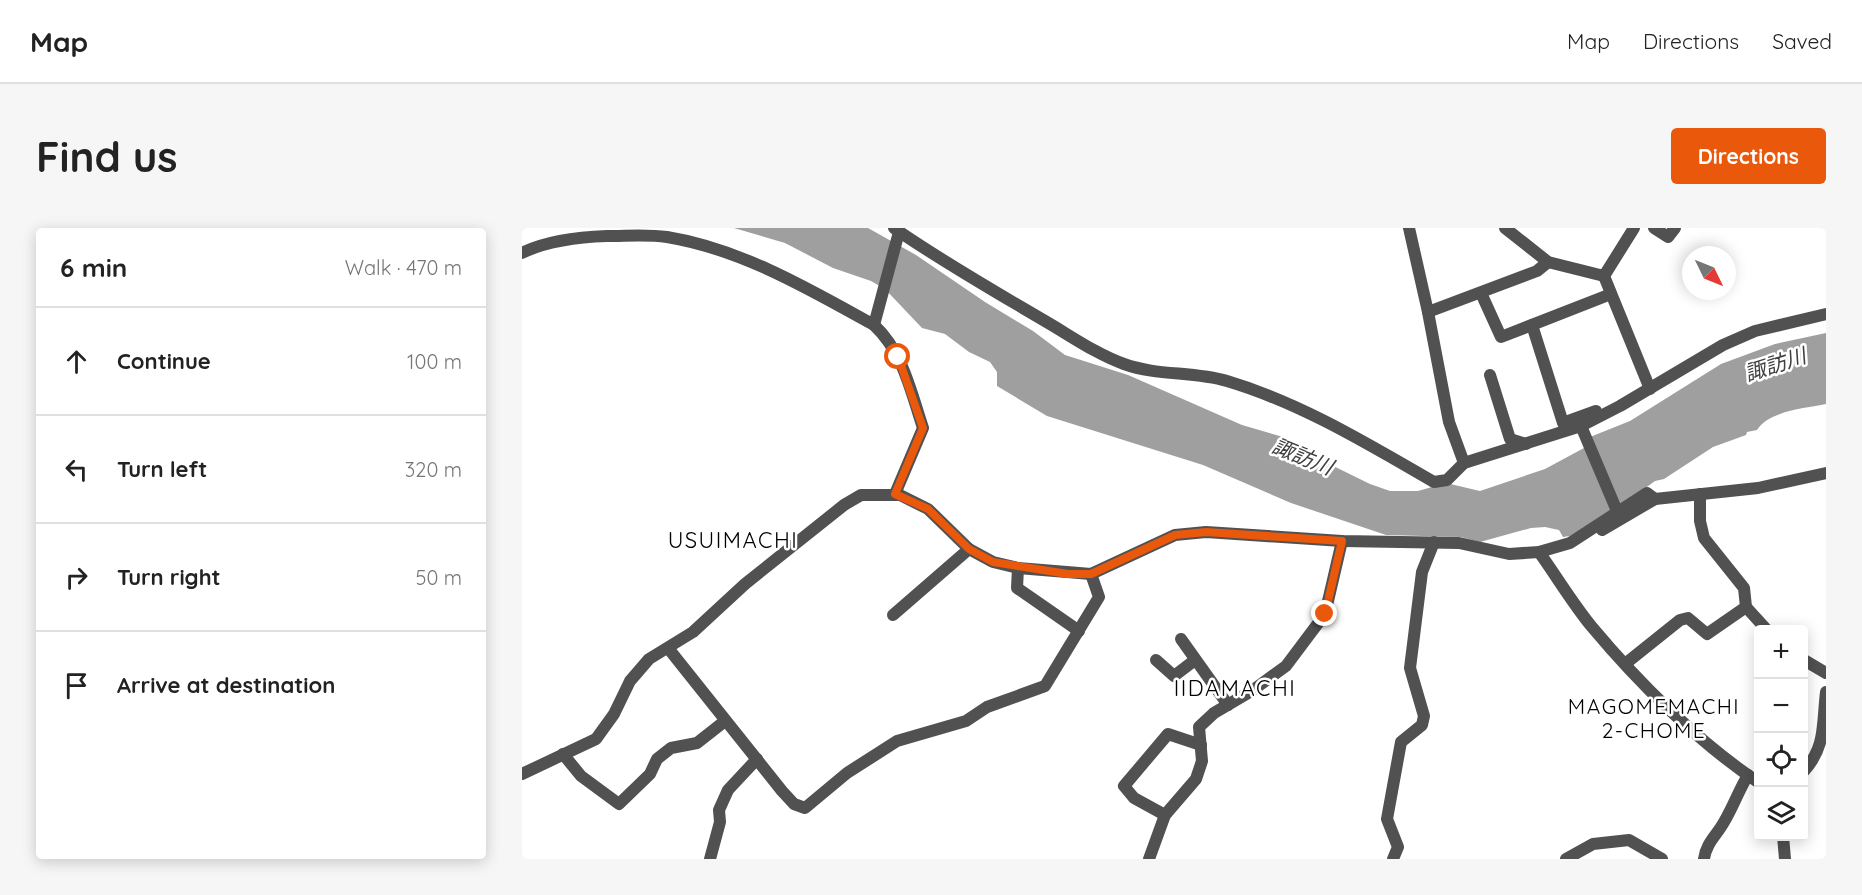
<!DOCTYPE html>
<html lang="en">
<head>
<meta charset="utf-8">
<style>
	body { margin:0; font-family:Quicksand,"Noto Sans JP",sans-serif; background:#f6f6f6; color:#222 }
	.controls { position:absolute; right:18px; bottom:18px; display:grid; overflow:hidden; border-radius:6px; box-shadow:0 3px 15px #0003 }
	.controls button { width:54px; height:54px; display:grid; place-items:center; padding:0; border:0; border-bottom:2px solid #e0e0e0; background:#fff; color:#222; font:30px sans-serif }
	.compass { position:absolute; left:1160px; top:18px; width:54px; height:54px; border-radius:50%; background:#fff; box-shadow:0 3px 15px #0003; rotate:133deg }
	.stop { position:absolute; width:18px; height:18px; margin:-14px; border:4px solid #ea580c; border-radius:50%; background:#fff }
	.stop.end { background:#ea580c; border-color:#fff; box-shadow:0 2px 6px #0008 }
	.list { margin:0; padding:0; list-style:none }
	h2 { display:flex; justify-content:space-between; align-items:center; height:78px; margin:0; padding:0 24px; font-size:26px }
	h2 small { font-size:20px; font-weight:400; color:#767676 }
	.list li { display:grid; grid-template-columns:39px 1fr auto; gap:18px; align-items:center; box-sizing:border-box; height:108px; padding:0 24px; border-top:2px solid #e0e0e0 }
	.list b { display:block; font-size:22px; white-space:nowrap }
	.list em { font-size:20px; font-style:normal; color:#767676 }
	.icon { flex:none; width:33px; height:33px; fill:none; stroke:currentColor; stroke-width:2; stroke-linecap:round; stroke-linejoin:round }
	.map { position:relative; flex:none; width:1304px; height:631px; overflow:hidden; border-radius:6px }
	header { display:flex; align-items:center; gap:36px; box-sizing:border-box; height:84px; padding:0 30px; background:#fff; border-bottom:2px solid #e0e0e0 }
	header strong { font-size:28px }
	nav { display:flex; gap:33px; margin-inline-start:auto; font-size:21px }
	.intro { display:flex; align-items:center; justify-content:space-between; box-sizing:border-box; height:144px; padding:0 36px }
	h1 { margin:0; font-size:42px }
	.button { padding:15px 27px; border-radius:6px; background:#ea580c; color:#fff; font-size:21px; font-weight:700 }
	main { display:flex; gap:36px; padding:0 36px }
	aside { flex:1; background:#fff; border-radius:6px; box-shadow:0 3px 15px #0003 }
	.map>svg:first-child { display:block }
	.water { fill:#9f9f9f }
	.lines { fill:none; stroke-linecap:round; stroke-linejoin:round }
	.minor { stroke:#515151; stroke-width:12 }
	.route { stroke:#ea580c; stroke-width:8 }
	.labels { text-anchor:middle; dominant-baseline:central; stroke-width:5; stroke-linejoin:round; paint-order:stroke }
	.water-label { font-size:21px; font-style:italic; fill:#404040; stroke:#fff }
	.neighbourhood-label { font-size:21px; letter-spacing:1.5px; fill:#000; stroke:#fff }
	.quarter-label { font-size:22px; letter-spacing:1.5px; fill:#000; stroke:#fff }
</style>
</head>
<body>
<header>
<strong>Map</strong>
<nav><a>Map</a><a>Directions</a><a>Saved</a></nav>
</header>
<div class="intro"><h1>Find us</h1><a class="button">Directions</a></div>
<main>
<aside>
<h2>6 min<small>Walk · 470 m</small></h2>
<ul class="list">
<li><svg class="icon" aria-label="ahead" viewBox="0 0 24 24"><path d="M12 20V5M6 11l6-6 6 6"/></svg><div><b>Continue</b></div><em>100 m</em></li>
<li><svg class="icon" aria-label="left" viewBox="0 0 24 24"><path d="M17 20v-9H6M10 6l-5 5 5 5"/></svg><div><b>Turn left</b></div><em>320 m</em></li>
<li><svg class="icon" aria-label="right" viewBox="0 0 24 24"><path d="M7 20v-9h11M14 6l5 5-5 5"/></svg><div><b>Turn right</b></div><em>50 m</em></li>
<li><svg class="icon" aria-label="arrive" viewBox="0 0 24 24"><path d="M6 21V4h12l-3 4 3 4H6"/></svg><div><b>Arrive at destination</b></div></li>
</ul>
</aside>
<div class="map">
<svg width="1304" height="631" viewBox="0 0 1304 631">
	<rect width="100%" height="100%" fill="#fff"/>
	<path class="water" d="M212,0H346L394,27L463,74L511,103L543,127L606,147L720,197L768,211L795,230L848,256L868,263H896L924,255L958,263L1023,241L1062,220L1068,209L1108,193L1199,136L1253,116L1304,105V176C1284,180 1246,183 1235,202L1225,204L1224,207L1191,219L1142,251L1133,253L1086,287L1048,308L1041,309L1037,302L1023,299L1009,300L958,314L939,309L864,307L769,275L681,237L525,188L475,158V144L468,134L447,124L423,106L400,100L363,61L349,53L311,40L263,15Z"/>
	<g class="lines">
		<g class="minor">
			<path d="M372,0C421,34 472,63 523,93C549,108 574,126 602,136C635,148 671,143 705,153C779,175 846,216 912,254L925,252L942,235L1059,198L1098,178L1201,117L1233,103L1304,86"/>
			<path d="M887,0L906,84L927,194L942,235"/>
			<path d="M983,0L1026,34L1082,48"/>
			<path d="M1132,0L1146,9L1153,0"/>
			<path d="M0,25C26,12 57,9 85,8C105,8 125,6 145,9C219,21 287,61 352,97C381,124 389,164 401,200L373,266"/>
			<path d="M1082,48L1128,161"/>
			<path d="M1082,48L1112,0"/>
			<path d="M959,65L979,109L1089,66"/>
			<path d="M906,84L1015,43L1026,34"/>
			<path d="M352,97L377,4"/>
			<path d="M1010,97L1041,195L1074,183"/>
			<path d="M968,147L988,211L1004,216"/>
			<path d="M1059,198L1095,283"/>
			<path d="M1178,266V293L1182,310L1222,360L1224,379L1244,401"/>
			<path d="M1080,302L1133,271"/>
			<path d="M1017,324C1035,349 1051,376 1070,399C1116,454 1176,514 1236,554"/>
			<path d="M496,340L495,360L557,403"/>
			<path d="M371,387L447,321"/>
			<path d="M659,411L706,477"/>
			<path d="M146,420L260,563L272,576L283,580L325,545L375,513L444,493L465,479L523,458L577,369L569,346"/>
			<path d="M634,432L652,448L673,432"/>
			<path d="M1282,432L1304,445"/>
			<path d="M1103,436L1158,392L1166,390L1185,406L1224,379"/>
			<path d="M41,526L59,548L97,576L128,546L135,531L149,520L175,515L203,493"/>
			<path d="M1282,543C1304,519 1300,497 1304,464"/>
			<path d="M0,546L74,511L92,486L108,453L127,431L171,404L223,356L322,277L339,267H378L406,281L447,321L471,334L496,340L569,346L653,307L684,304L820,313L937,315L987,326L1017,324L1048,315L1125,265L1133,271L1236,260L1304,245"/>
			<path d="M643,587L612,570L602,558L646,506L679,517"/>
			<path d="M1261,608L1263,631"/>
			<path d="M188,631L198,594L197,582L206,562L235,531"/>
			<path d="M627,631L643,587L674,551L680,533L677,499L692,485L731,462L764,438L803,386L820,313"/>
			<path d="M871,631L876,619L865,591L879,514L900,497L902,488L888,440L900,344L912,314"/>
			<path d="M1044,631L1071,616L1107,612L1140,631"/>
			<path d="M1182,631C1184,615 1195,607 1202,594C1211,579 1217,562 1226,547"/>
		</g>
	</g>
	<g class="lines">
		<path class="route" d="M376,129L401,200L373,266L406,281L447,321L471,334L546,346H569L653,307L684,304L820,313L803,386"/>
	</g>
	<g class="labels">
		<g class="water-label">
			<text transform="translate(1253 136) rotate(-18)">諏訪川</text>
			<text transform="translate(781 228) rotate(22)">諏訪川</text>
		</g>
		<g class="neighbourhood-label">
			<text x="1132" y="478">MAGOMEMACHI<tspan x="1132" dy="24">2-CHOME</tspan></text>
		</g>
		<g class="quarter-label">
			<text x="211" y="312">USUIMACHI</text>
			<text x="713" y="460">IIDAMACHI</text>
		</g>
	</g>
</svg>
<div class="controls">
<button>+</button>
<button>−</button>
<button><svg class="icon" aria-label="locate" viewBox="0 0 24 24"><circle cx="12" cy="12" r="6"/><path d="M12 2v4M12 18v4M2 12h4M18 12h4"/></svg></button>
<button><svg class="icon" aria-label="layers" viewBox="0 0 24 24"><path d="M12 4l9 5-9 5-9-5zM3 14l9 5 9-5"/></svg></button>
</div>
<svg class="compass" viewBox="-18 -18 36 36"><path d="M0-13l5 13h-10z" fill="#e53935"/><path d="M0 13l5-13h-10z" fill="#767676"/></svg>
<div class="stop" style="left:376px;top:129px"></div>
<div class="stop end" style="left:803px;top:386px"></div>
</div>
</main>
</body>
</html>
